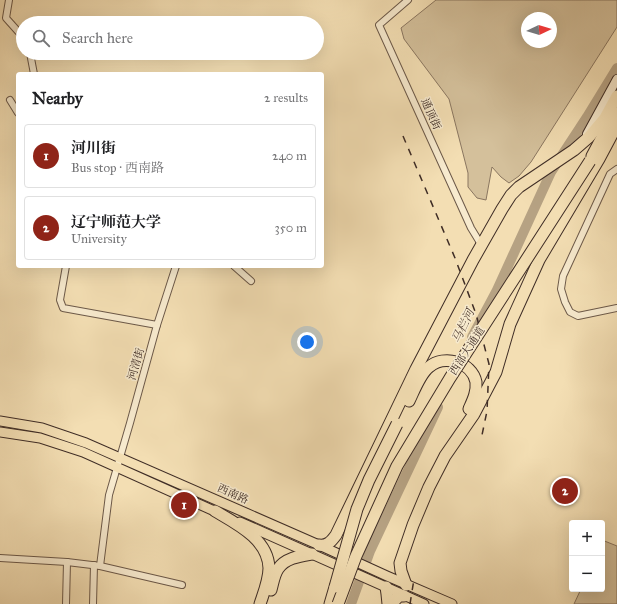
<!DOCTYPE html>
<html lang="en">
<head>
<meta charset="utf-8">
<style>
	body { margin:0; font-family:"IM FELL Great Primer","Noto Serif SC",serif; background:#f2f2f2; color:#202124 }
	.controls { position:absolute; right:12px; bottom:12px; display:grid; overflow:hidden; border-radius:4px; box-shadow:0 4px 16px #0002 }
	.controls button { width:36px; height:36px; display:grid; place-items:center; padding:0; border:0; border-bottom:1px solid #e0e0e0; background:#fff; color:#202124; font:20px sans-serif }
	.compass { position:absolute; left:521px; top:12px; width:36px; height:36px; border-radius:50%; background:#fff; box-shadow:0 4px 16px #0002; rotate:86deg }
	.you { position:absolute; left:307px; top:342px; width:14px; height:14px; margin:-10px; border:3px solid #fff; border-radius:50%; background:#1a73e8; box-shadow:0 0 0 6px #1a73e833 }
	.badge { display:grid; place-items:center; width:26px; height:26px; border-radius:50%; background:#8f2418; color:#fff; font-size:13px; font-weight:700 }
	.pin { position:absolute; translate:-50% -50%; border:2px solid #fff; box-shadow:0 1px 4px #0006 }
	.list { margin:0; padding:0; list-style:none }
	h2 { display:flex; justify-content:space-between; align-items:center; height:52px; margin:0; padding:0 16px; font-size:17px }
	h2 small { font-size:13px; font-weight:400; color:#757577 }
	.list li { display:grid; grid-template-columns:26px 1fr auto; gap:12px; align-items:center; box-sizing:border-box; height:64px; margin:0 8px 8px; padding:0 8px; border:1px solid #e0e0e0; border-radius:4px }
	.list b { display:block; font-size:15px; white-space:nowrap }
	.list p { margin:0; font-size:13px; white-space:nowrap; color:#757577 }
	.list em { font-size:13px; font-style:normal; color:#757577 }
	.icon { flex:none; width:22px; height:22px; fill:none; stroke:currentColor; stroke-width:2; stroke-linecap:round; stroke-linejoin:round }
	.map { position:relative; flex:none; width:617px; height:604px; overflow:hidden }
	.search { position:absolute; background:#fff; box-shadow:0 4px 16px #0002; left:16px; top:16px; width:308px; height:44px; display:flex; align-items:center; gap:10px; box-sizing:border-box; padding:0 14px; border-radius:22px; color:#757577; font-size:15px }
	.panel { position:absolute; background:#fff; box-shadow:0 4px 16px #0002; left:16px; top:72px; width:308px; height:196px; border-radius:4px }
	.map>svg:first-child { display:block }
	.green { fill:#d4c09b; stroke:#8a7660; fill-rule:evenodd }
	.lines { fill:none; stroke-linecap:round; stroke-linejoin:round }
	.river { stroke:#b6a283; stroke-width:10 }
	.street-casing { stroke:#6c5949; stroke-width:8 }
	.secondary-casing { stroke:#3f2d26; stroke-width:10 }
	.primary-casing { stroke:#3f2d26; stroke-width:11 }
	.highway-casing { stroke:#3f2d26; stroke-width:13 }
	.street { stroke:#f7eace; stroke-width:6 }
	.secondary { stroke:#f7eace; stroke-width:8 }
	.primary { stroke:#f3deb3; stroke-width:9 }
	.highway { stroke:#f3deb3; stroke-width:11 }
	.rail { stroke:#3f2d26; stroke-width:1.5; stroke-dasharray:7 7; stroke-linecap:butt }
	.highway-bridge-casing { stroke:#3f2d26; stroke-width:13; stroke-linecap:butt }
	.highway-bridge { stroke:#f3deb3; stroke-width:11 }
	.labels { text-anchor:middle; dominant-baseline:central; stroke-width:3; stroke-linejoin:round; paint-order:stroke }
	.street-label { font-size:11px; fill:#3f2d26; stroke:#f7eace }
	.water-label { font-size:12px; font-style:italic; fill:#5d4a3d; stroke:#f7eace }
</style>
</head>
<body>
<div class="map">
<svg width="617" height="604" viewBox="0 0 617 604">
	<rect width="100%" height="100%" fill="#f3deb3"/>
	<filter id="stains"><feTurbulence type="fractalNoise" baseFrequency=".005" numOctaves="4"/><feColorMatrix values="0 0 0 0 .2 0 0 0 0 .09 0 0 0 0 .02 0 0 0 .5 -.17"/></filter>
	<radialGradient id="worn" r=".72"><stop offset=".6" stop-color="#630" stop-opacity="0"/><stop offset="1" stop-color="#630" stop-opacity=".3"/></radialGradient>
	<g class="green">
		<path d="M436,0H617V27L531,162L519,176L509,183L501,177L492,167L486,200L477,198L468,187V173L449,99L404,39L401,28ZM527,18H551V42H527Z"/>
		<path d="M602,540L617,546V604H574L581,589H602Z"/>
	</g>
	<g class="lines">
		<g class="river">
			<path d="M472,337L497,290L551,172L587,117L617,68"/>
			<path d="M351,604L370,551L438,407"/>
		</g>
		<g class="street-casing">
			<g id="street">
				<path d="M9,0L6,18L23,37"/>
				<path d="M408,0L379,25L471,228L482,246"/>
				<path d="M30,53L34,74"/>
				<path d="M10,100L18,113"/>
				<path d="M617,169L610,174L563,276L561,289L565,302L570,312L578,316L617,308"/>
				<path d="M66,266L60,300L63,308L157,325"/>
				<path d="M234,266L251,281"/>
				<path d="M0,558L67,562L100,566L182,585"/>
				<path d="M100,566L109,495L130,423L141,383L157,325L176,266"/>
				<path d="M66,604L67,562"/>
				<path d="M93,604L94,565"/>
			</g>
		</g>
		<g class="secondary-casing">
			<path id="secondary" d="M587,134L617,79"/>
		</g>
		<g class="primary-casing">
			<g id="primary">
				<path d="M0,421L42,428L86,443L319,545L387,576L452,604"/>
				<path d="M0,432L40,438L83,452L221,514"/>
				<path d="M240,522L424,604"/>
			</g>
		</g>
		<g class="highway-casing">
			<g id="highway">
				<path d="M592,156L615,113"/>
				<path d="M409,401C414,391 420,374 429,367C444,354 472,362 476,382C477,392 473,400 469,409"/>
				<path d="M215,511C237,524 268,539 269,568C269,580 264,592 260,604"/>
				<path d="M319,545C327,546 331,542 336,535L416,369L473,260L502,209L511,195L519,187L574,150L589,137L605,118L617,96"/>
				<path d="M406,585L401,571L400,563L413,525L429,487L445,456L474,414L496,372L510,324L539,260L599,159L617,125"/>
				<path d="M386,587L387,594L388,604"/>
				<path d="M271,590C273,583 274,575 278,569C285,558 300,556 312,554"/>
				<path d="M330,604L335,587"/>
				<path d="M393,604L395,600L399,596H404"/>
			</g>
		</g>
		<use href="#street" class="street"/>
		<use href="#secondary" class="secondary"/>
		<use href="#primary" class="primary"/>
		<use href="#highway" class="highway"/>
		<g class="rail">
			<path d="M403,136L455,258L476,314L489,364L487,411L482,435"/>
			<path d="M410,604L414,579"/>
		</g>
		<g class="highway-bridge-casing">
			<g id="highway-bridge">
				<path d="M335,587L357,509L369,480L397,424"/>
				<path d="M338,604L356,556L397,466L450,378L590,161"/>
			</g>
		</g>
		<use href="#highway-bridge" class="highway-bridge"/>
	</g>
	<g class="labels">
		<g class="street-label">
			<text transform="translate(431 114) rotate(66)">通顶街</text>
			<text transform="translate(467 351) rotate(-57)">西部大通道</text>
			<text transform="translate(136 364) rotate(-74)">河清街</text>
			<text transform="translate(233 494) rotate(24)">西南路</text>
		</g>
		<g class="water-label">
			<text transform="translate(463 326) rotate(-64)">马栏河</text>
		</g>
	</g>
	<rect width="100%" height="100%" filter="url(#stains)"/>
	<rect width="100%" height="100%" fill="url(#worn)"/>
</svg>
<div class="controls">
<button>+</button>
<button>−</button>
</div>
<svg class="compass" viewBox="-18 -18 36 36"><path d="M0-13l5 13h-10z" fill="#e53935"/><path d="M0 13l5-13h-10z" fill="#757577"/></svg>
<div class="you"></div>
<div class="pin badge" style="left:184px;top:505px">1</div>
<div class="pin badge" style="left:565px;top:491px">2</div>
<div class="search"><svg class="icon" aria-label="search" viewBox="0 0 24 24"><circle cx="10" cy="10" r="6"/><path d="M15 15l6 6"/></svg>Search here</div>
<section class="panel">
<h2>Nearby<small>2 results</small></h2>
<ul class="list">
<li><span class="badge">1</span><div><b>河川街</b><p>Bus stop · 西南路</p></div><em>240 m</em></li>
<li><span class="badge">2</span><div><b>辽宁师范大学</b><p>University</p></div><em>350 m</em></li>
</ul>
</section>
</div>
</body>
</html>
